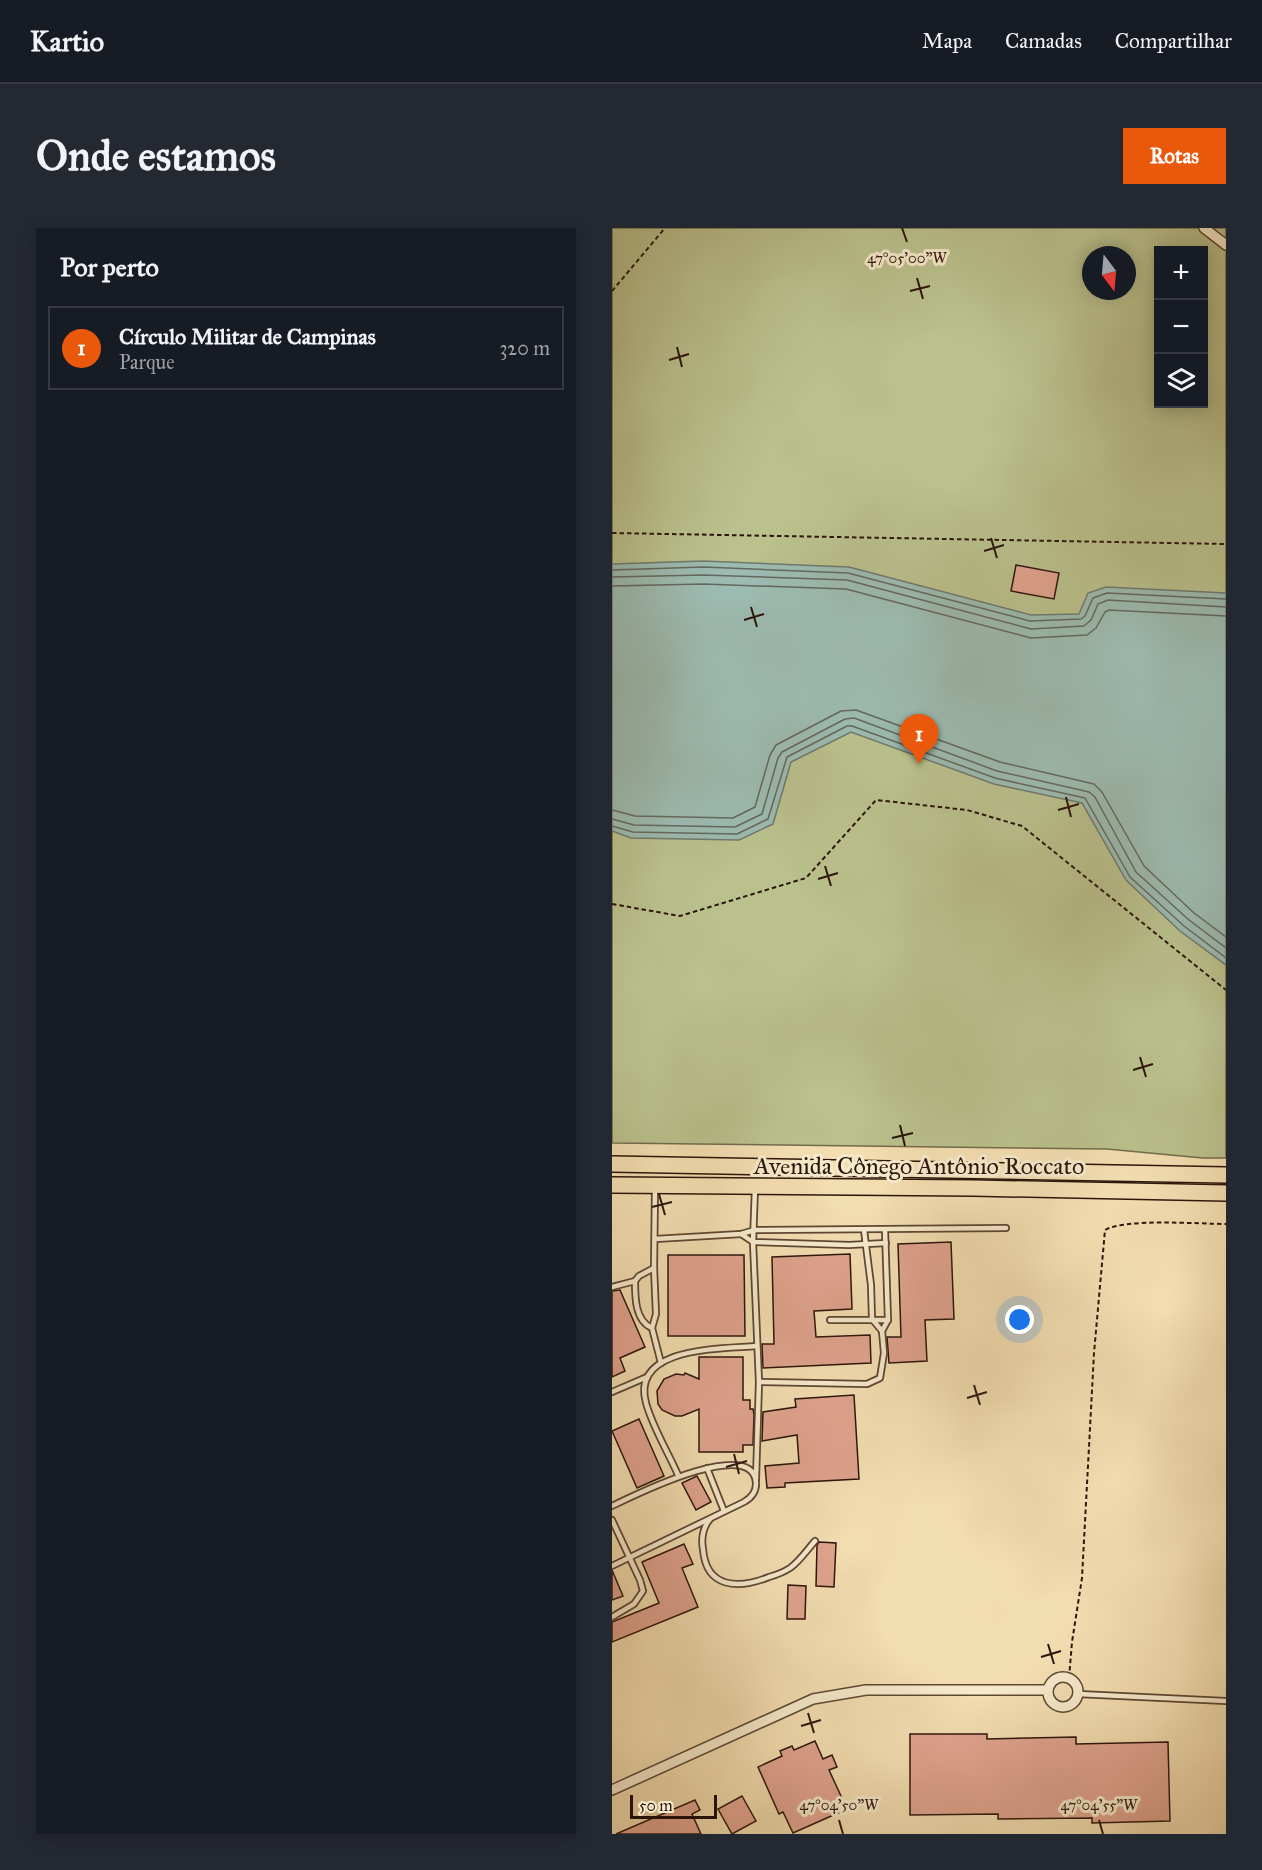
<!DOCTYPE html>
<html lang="pt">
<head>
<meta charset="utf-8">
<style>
	body { margin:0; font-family:"IM FELL Great Primer",serif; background:#242831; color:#f1f3f6 }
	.controls { position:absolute; right:18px; top:18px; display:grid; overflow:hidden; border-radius:0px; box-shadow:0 3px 15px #0003 }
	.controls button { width:54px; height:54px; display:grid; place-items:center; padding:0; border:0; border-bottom:2px solid #363941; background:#171b24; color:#f1f3f6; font:30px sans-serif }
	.compass { position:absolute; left:470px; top:18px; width:54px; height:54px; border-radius:50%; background:#171b24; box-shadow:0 3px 15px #0003; rotate:164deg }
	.scale { position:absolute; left:18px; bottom:15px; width:87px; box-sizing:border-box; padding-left:6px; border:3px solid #2b150b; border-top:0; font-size:16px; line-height:21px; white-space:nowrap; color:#2b150b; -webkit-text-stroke:4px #f7eacc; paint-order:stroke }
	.you { position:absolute; left:408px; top:1092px; width:21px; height:21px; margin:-15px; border:4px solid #fff; border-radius:50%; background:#1a73e8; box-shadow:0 0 0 9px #1a73e833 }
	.badge { display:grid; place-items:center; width:39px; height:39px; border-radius:50%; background:#ea580c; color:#fff; font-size:20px; font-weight:700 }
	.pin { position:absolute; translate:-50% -50px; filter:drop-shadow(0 2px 3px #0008) }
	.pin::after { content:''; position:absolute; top:32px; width:21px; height:18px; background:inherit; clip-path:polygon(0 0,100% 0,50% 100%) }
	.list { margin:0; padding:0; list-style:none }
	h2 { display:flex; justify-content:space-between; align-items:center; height:78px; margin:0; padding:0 24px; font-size:26px }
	h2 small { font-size:20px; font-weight:400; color:#9ea1a6 }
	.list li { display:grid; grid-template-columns:39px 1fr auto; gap:18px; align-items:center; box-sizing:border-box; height:84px; margin:0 12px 12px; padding:0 12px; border:2px solid #363941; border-radius:0px }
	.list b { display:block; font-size:22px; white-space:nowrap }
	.list p { margin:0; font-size:20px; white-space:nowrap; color:#9ea1a6 }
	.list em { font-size:20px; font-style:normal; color:#9ea1a6 }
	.icon { flex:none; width:33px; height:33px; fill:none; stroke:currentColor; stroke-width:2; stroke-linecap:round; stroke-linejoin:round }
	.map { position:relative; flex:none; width:614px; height:1606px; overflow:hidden; border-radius:0px }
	header { display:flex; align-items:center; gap:36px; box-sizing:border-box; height:84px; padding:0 30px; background:#171b24; border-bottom:2px solid #363941 }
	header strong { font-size:28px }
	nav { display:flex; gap:33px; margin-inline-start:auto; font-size:21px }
	.intro { display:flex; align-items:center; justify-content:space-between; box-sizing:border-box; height:144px; padding:0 36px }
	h1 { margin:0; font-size:42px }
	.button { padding:15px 27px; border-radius:0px; background:#ea580c; color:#fff; font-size:21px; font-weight:700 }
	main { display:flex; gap:36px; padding:0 36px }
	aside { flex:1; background:#171b24; border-radius:0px; box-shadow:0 3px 15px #0003 }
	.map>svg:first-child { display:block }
	.green { fill:#bac18d; stroke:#726b4c; stroke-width:1.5; fill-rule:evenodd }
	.water { fill:#9cbbb1; stroke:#6f796f; stroke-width:1.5 }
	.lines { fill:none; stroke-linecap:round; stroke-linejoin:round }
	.shore { stroke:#64685e; stroke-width:1.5 }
	.building { fill:#e0a38e; stroke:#2b150b; stroke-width:1.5 }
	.service-casing { stroke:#5d4734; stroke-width:8 }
	.minor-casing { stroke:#5d4734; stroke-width:12 }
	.primary-casing { stroke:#2b150b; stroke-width:18 }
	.path { stroke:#2b150b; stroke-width:2; stroke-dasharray:4.5 3; stroke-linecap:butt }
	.service { stroke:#f7eacc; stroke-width:4.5 }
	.minor { stroke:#f7eacc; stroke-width:9 }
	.primary { stroke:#f3deb1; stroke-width:15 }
	.ticks { fill:none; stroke:#2b150b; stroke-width:2 }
	.labels { text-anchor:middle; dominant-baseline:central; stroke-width:6; stroke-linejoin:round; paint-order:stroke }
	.street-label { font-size:24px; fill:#2b150b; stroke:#f7eacc }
	.ticks-label { font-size:15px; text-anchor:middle; fill:#2b150b; stroke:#f7eacc; stroke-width:6; stroke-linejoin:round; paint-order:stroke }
</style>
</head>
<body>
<header>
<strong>Kartio</strong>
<nav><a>Mapa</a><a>Camadas</a><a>Compartilhar</a></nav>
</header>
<div class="intro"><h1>Onde estamos</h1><a class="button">Rotas</a></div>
<main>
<aside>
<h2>Por perto<small></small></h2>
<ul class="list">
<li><span class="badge">1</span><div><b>Círculo Militar de Campinas</b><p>Parque</p></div><em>320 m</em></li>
</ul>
</aside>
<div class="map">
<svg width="614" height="1606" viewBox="0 0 614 1606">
	<rect width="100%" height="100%" fill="#f3deb1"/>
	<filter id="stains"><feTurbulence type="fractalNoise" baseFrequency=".00333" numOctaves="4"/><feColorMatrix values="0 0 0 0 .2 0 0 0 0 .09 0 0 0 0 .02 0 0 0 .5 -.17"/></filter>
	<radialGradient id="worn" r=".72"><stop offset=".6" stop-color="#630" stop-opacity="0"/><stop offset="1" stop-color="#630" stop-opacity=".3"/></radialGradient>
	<path class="green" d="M0,0H614V930H591L495,921L0,915ZM546,22H592V176H546ZM479,27H515V63H479Z"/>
	<path class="water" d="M91,333L237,339L419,387L467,386L476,365L494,359L614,365V737L568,703L514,652L470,575L382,556L239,504L179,534L161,596L127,612L19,610L0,603V336Z"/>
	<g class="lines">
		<g class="shore">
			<path d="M0,342L91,339L236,345L418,393L469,391L473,388L481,370L495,365L614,371"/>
			<path d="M0,349L91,347L235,352L419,401L472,398L479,392L486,376L496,372L614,379"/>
			<path d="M0,358L91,356L234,361L419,410L475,407L484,400L493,384L497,382L614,388"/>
			<path d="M0,582L23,588L121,590L143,579L158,527L164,517L229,483L244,482L388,534L482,556L490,564L532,638L582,685L614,709"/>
			<path d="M0,591L22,597L123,599L150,586L166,530L170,524L233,491L242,490L385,543L477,564L483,569L524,644L577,692L614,720"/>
			<path d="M0,598L21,604L125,606L156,591L175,529L235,498H240L383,550L473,570L518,649L572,698L614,730"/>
		</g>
	</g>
	<g class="building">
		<path d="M404,337L447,345L442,371L399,363Z"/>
		<path d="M339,1014L342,1091L313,1092L315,1133L277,1135L275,1109H289L286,1016Z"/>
		<path d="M238,1026L240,1081L202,1083L204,1109L258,1107L259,1135L151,1140L150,1116H162L160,1029Z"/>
		<path d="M56,1027H132L133,1108H56Z"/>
		<path d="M8,1062L33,1119L8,1130L13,1143L0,1149V1063Z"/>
		<path d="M87,1129H131V1172H138V1181H141L142,1186L141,1217H131V1224H87V1181L70,1188H63L50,1182L46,1176L45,1163L52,1151L64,1146L72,1147L73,1145L87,1151Z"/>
		<path d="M242,1167L247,1251L173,1255V1259L155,1260L153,1238L187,1235L185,1207L150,1213L151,1184L184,1179L183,1171Z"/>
		<path d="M27,1191L52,1248L25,1260L0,1203Z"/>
		<path d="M85,1248L99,1274L84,1282L70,1255Z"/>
		<path d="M207,1314L224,1315L222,1359L204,1358L205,1317Z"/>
		<path d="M72,1316L81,1336L70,1340L86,1379L0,1414V1394L47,1375L30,1334Z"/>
		<path d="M0,1342L11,1368L0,1372Z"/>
		<path d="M176,1357L194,1358L193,1391H175Z"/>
		<path d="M298,1506H375V1511L464,1509V1516L556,1514L558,1593L480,1595V1590L386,1591V1586L298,1587Z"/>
		<path d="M203,1513L211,1531L220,1527L225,1539L217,1542L235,1581L181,1605L171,1584L167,1586L146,1539L170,1528L168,1523L180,1518L182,1522Z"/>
		<path d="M130,1568L144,1593L120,1606L106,1581Z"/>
		<path d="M83,1572L88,1582L80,1586L89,1606H4Z"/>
	</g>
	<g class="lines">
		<g class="service-casing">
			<g id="service">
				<path d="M143,960L141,1014L147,1154L144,1251"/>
				<path d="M43,961L42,1040L44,1086L40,1100L49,1135"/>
				<path d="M252,1002L259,1057L260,1091L270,1103"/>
				<path d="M129,1006L141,1014L237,1017L274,1015"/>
				<path d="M43,1011L129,1006L143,1002L394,1000"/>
				<path d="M0,1059L23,1053"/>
				<path d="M218,1092H276"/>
				<path d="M40,1100C23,1093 23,1069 23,1053L27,1048L42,1040"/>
				<path d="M147,1154L255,1156L268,1150L272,1125L270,1103L276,1092L273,1002"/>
				<path d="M0,1164L35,1149"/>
				<path d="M95,1240L112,1283"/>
				<path d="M66,1247C56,1224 41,1200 34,1175C18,1118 111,1121 144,1118"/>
				<path d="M0,1278C19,1269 143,1206 144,1256C144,1264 139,1270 132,1274L0,1338"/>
				<path d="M98,1291C91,1299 89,1311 91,1321C94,1361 127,1361 157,1349C164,1347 172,1344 178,1340C188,1333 195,1322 203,1313"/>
				<path d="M0,1292L28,1352L31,1363L22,1376L0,1389"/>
				<path d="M466,1466L614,1473"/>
			</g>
		</g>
		<g class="minor-casing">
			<g id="minor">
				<path d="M592,0L614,17"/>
				<circle cx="451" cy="1464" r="15"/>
				<path d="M0,1562L201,1471L254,1462H435"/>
			</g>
		</g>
		<g class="primary-casing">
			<g id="primary">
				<path d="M0,936L614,947"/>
				<path d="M0,957L361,960L614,965"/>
			</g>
		</g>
		<g class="path">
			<path d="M0,63L53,0"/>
			<path d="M0,305L614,316"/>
			<path d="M0,676L68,688L194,650L264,572L355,582L410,598L614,762"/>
			<path d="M457,1450L460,1414L470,1350L482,1125L493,1002C514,990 587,996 614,996"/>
		</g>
		<use href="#service" class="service"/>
		<use href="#minor" class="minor"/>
		<use href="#primary" class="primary"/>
	</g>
	<path class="ticks" d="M290,0L295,14M305,50L311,71M298,63L318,58M65,119L70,139M57,132L77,126M379,310L385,330M372,323L392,317M139,379L145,399M132,392L152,386M454,569L459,589M446,582L467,576M213,638L219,658M206,651L226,645M528,829L534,849M521,842L541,836M288,897L293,918M280,910L301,905M47,966L53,987M40,979L60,974M362,1157L368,1177M355,1170L375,1164M122,1226L127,1246M114,1239L135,1233M436,1416L442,1436M429,1429L449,1423M196,1485L202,1505M189,1498L209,1492M227,1592L231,1606M487,1592L491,1606"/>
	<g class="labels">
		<g class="street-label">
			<text x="307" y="938">Avenida Cônego Antônio Roccato</text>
		</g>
	</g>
	<g class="ticks-label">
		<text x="295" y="35">47°05'00"W</text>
		<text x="227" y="1582">47°04'50"W</text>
		<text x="487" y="1582">47°04'55"W</text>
	</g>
	<rect width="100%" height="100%" filter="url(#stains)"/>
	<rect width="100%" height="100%" fill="url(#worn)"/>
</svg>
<div class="controls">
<button>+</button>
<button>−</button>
<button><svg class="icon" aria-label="layers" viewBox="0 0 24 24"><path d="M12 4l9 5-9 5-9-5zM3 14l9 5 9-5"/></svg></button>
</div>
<svg class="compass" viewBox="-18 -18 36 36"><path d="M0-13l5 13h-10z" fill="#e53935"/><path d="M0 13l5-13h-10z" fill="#9ea1a6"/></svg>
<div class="scale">50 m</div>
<div class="you"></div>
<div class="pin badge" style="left:307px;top:536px">1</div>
</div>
</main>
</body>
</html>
